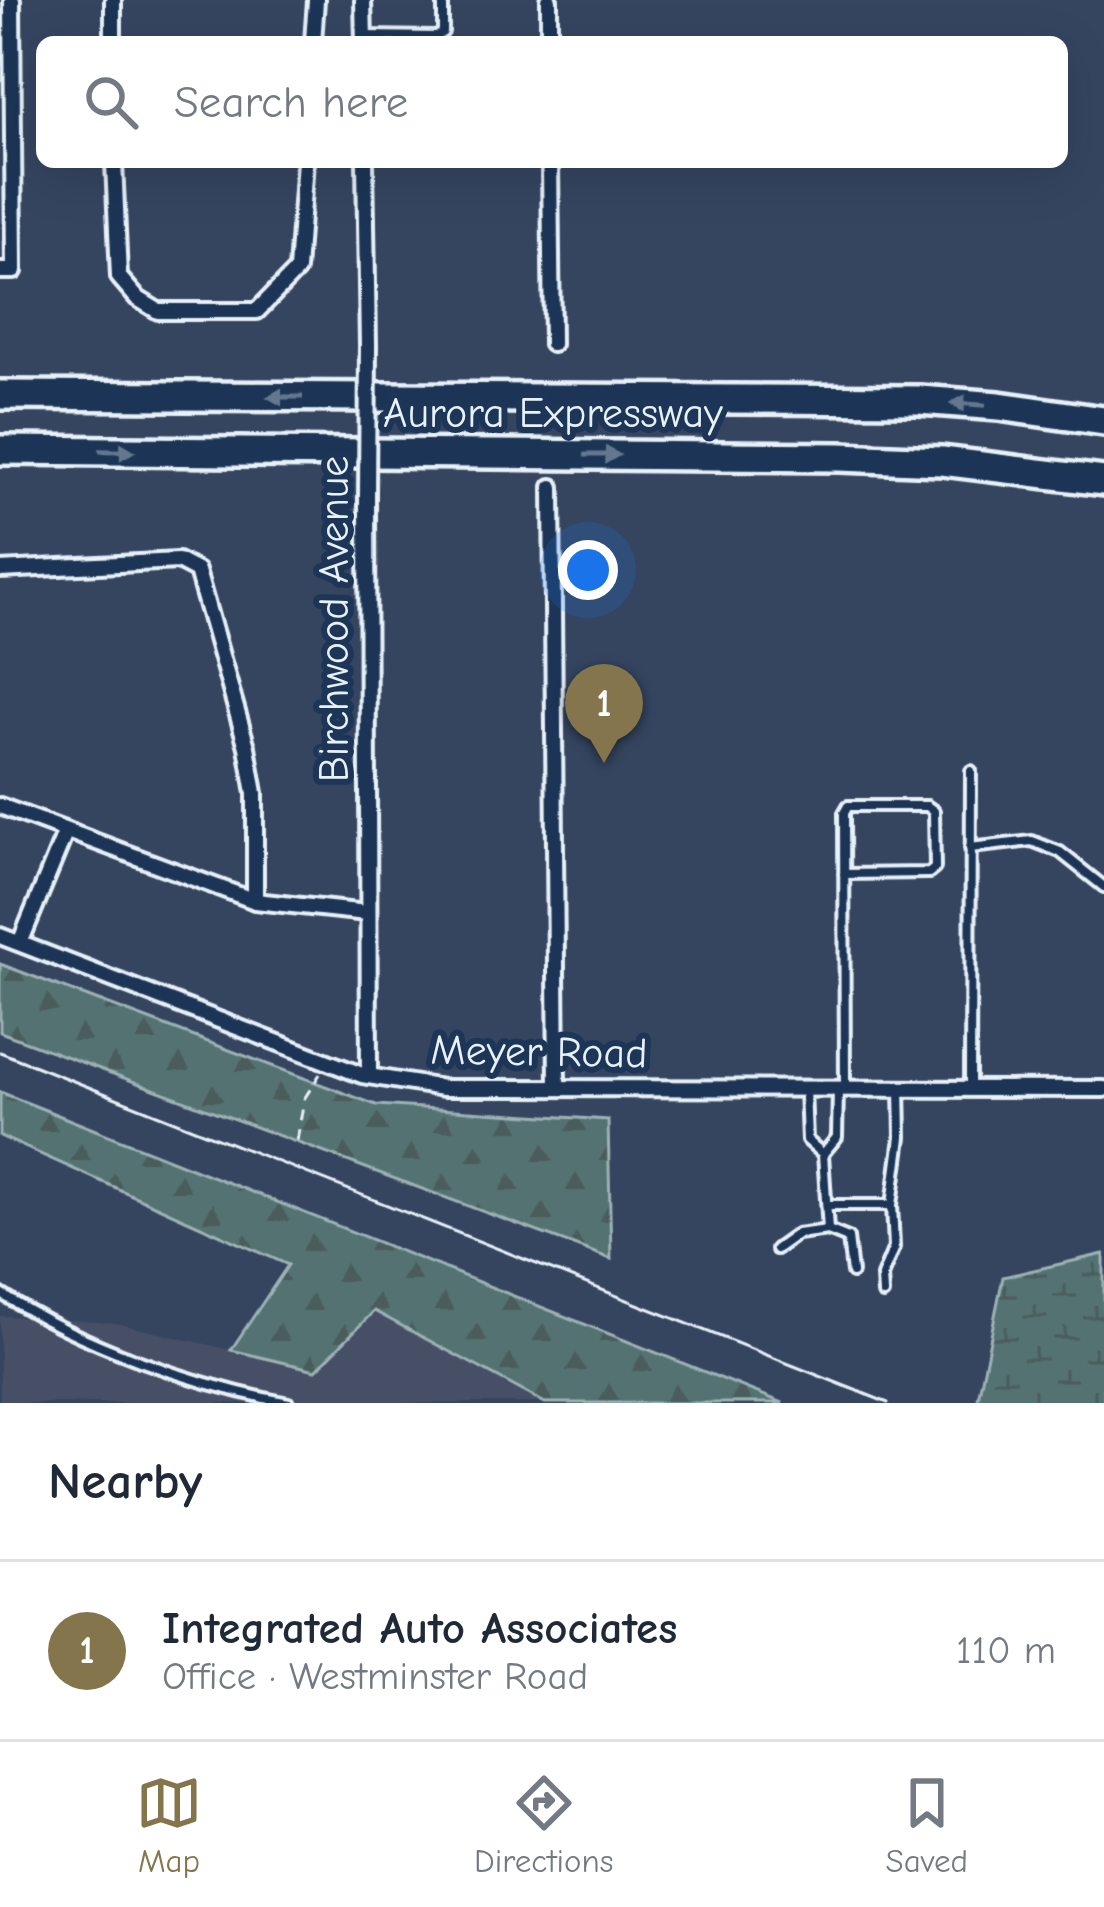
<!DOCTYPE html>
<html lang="en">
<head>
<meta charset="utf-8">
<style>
	body { margin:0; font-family:"Comic Neue",sans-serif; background:#f6f6f7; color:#1f2937 }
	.you { position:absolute; left:588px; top:570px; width:42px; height:42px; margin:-30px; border:9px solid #fff; border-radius:50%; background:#1a73e8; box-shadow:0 0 0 18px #1a73e833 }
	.badge { display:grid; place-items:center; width:78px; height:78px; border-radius:50%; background:#84754c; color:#fff; font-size:39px; font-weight:700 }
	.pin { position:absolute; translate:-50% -99px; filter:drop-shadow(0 3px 6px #0008) }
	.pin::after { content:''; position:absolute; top:63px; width:42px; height:36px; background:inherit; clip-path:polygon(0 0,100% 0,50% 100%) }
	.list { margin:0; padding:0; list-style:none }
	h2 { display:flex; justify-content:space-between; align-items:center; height:156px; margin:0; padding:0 48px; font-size:51px }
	h2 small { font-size:39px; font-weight:400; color:#747a83 }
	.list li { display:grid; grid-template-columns:78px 1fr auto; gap:36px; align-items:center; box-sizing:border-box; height:180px; padding:0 48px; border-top:3px solid #e0e1e3 }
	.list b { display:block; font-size:45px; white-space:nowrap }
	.list p { margin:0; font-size:39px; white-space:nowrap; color:#747a83 }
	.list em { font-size:39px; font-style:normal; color:#747a83 }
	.icon { flex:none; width:66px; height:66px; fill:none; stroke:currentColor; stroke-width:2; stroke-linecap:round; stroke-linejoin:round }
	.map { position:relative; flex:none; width:1104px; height:1403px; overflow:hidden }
	.search { position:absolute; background:#fff; box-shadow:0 12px 48px #0002; left:36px; right:36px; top:36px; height:132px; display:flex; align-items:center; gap:30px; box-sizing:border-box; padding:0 42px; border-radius:18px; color:#747a83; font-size:45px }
	.sheet { height:336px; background:#fff }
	nav { display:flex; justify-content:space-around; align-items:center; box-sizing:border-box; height:168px; border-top:3px solid #e0e1e3; background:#fff; font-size:33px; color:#747a83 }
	nav a { display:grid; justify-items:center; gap:6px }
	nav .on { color:#84754c }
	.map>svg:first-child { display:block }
	.built { fill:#465066 }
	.forest { fill:url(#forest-firs); stroke:#9db2b4; stroke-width:3 }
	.wetland { fill:url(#wetland-marsh); stroke:#9db2b4; stroke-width:3 }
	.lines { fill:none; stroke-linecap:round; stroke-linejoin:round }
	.lane-casing { stroke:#e8f1f8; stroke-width:16 }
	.street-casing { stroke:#e8f1f8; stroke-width:22 }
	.highway-casing { stroke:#e8f1f8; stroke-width:36 }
	.path { stroke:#e8f1f8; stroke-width:3; stroke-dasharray:12 9; stroke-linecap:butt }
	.lane { stroke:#1d3557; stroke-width:8 }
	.street { stroke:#1d3557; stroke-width:14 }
	.highway { stroke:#1d3557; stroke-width:27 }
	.rail { stroke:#e8f1f8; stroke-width:3 }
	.street-bridge-casing { stroke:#e8f1f8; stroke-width:22; stroke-linecap:butt }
	.street-bridge { stroke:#1d3557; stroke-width:14 }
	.oneway { fill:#64778f }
	.labels { text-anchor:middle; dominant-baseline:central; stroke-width:12; stroke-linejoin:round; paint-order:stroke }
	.street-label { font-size:42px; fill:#e8f1f8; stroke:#1d3557 }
</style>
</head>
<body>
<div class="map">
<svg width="1104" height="1403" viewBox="0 0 1104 1403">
	<defs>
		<pattern id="forest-firs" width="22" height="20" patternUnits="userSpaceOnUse" patternTransform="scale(3)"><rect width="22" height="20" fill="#527271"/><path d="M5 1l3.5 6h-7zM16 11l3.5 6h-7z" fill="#4b5b5c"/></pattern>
		<pattern id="wetland-marsh" width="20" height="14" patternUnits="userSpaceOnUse" patternTransform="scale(3)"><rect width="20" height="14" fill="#527271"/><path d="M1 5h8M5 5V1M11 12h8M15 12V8" fill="none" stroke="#4b5b5c"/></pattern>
	</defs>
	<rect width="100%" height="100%" fill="#354560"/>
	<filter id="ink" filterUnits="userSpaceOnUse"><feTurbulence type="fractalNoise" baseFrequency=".00833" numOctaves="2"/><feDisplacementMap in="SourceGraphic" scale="24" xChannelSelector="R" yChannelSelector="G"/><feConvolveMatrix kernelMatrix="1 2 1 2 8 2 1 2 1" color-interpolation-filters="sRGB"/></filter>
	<g filter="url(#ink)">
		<path class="built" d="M374,1310L545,1403H0V1316L116,1323L316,1370Z"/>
		<g class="forest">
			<path d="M0,964L376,1105L608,1120L611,1259L0,1032Z"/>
			<path d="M0,1092L783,1403H545L374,1311L316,1370L231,1350L288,1265L0,1136Z"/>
		</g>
		<path class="wetland" d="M1104,1254V1403H977L1003,1277Z"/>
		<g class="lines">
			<g class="lane-casing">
				<g id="lane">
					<path d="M365,36L437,37L443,32V0"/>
					<path d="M970,848L1032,841L1060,852L1104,887"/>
					<path d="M844,874L929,873L935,868L934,811L927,806H848L844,813L845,1088"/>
					<path d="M970,1087L971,771"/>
					<path d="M805,1089L807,1140L823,1154L837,1137L838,1090"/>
					<path d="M823,1154L828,1230L848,1238L852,1273"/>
					<path d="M827,1205H892L894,1247L882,1276L883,1294"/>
					<path d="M892,1205L901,1137L900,1088"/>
					<path d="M776,1249L797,1234L828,1230"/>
					<path d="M0,1293C78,1344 197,1386 289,1403"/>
				</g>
			</g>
			<g class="street-casing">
				<g id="street">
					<path d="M363,0L364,42"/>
					<path d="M549,0V42"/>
					<path d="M113,42V0"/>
					<path d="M313,42L316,0"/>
					<path d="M114,162L119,277L137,298L158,311H257L297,270L305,162"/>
					<path d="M365,162L368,345"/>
					<path d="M550,162L552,344"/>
					<path d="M0,271H14L12,0"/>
					<path d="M552,487L557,1088"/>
					<path d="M367,496L369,1076"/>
					<path d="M0,570L178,561L197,571L247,747L255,793V901"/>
					<path d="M0,806L255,901L367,913"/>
					<path d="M0,936L362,1075L443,1088L1104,1089"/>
					<path d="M20,943L66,831"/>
				</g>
			</g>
			<g class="highway-casing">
				<g id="highway">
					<path d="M0,395L919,400L999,406L1104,421"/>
					<path d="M0,450L840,457L942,461L1104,481"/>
				</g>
			</g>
			<path class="path" d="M297,1141L304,1099L320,1074"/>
			<use href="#lane" class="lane"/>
			<use href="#street" class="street"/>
			<use href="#highway" class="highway"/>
			<path class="rail" d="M0,1052L888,1403"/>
			<g class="street-bridge-casing">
				<path id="street-bridge" d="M367,496L368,345"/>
			</g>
			<use href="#street-bridge" class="street-bridge"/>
		</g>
		<defs><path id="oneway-solid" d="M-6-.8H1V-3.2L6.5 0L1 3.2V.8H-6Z" transform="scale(3)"/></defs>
		<g class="oneway">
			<use href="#oneway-solid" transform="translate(285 397) rotate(-180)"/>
			<use href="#oneway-solid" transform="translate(968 404) rotate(-176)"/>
			<use href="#oneway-solid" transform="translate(117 451) rotate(1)"/>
			<use href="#oneway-solid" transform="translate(602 455)"/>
		</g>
	</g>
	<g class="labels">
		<g class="street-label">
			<text x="553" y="413">Aurora Expressway</text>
			<text transform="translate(334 619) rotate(-90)">Birchwood Avenue</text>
			<text transform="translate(539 1052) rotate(1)">Meyer Road</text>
		</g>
	</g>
</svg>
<div class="you"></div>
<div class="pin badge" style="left:604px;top:763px">1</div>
<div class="search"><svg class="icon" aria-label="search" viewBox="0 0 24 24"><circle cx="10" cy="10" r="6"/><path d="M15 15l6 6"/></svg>Search here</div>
</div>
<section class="sheet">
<h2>Nearby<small></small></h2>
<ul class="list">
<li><span class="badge">1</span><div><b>Integrated Auto Associates</b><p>Office · Westminster Road</p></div><em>110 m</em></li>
</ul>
</section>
<nav>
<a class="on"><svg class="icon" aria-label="map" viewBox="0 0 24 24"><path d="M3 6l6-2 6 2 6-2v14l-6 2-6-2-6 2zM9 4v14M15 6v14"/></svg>Map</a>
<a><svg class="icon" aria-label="directions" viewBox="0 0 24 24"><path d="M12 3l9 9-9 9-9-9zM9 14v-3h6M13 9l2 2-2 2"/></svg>Directions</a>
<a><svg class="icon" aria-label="saved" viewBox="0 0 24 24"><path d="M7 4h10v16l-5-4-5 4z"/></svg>Saved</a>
</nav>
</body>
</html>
